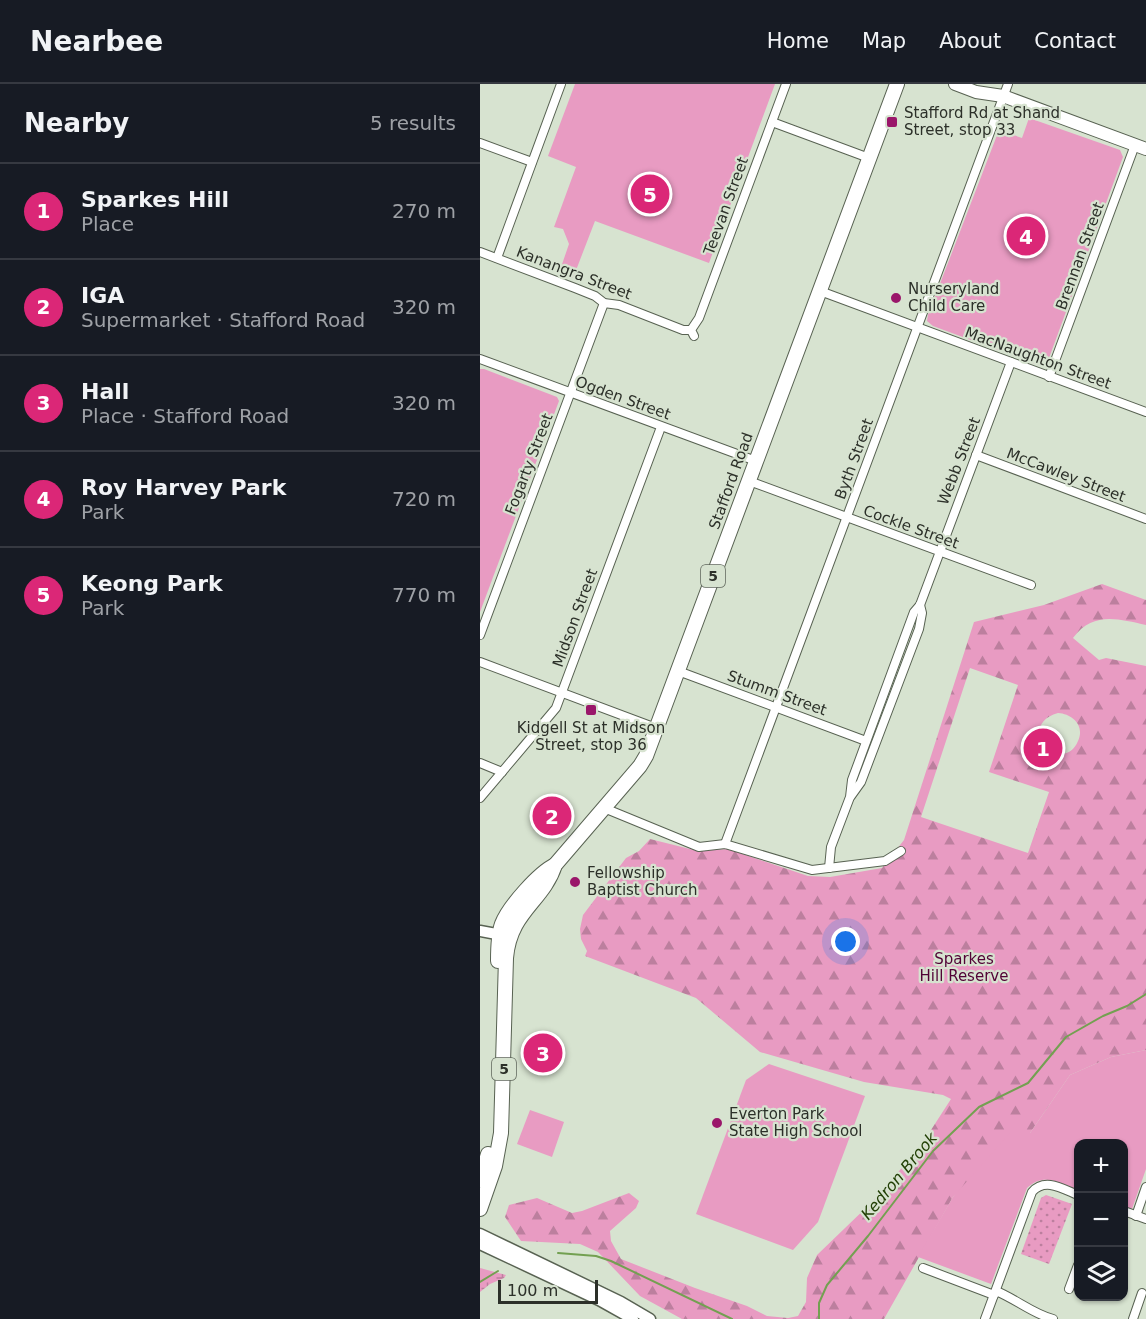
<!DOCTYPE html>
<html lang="en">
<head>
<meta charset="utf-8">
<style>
	body { margin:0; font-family:"DejaVu Sans",sans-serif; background:#20242c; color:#f1f3f6 }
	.controls { position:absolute; right:18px; bottom:18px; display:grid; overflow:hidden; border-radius:12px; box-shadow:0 2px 4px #0004 }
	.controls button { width:54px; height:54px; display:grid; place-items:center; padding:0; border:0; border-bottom:2px solid #363941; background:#171b24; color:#f1f3f6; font:30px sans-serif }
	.scale { position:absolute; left:18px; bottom:15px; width:100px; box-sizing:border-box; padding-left:6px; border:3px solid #2c3029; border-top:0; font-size:16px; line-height:21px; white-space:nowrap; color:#2c3029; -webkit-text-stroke:4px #d7e3d0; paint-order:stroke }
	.you { position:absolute; left:366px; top:858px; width:21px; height:21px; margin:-15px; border:4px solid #fff; border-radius:50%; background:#1a73e8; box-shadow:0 0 0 9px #1a73e833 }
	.badge { display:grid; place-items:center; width:39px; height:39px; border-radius:50%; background:#db2777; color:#fff; font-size:20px; font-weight:700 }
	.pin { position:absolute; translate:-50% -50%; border:3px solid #fff; box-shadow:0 2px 6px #0006 }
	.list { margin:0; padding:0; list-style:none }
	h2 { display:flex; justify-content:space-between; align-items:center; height:78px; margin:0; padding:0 24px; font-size:26px }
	h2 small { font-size:20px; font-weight:400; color:#9ea1a6 }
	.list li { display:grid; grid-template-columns:39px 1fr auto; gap:18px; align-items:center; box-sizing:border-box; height:96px; padding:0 24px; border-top:2px solid #363941 }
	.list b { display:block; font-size:22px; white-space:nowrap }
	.list p { margin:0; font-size:20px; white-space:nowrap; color:#9ea1a6 }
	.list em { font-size:20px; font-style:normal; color:#9ea1a6 }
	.icon { flex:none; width:33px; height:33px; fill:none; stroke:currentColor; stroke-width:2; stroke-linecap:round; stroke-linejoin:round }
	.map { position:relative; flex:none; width:666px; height:1235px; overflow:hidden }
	header { display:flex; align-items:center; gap:36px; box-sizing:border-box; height:84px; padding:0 30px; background:#171b24; border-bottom:2px solid #363941 }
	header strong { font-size:28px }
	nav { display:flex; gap:33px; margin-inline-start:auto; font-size:21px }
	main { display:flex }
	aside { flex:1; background:#171b24 }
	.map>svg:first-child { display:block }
	.grass { fill:url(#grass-dots) }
	.forest { fill:url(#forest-firs); fill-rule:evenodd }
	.wetland { fill:url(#wetland-marsh) }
	.park { fill:#e89bc2 }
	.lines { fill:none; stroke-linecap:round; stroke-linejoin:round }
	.stream { stroke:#73a051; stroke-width:2 }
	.street-casing { stroke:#586252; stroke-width:10 }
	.secondary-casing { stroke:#586252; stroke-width:13 }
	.primary-casing { stroke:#586252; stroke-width:14 }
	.highway-casing { stroke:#586252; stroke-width:16 }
	.street { stroke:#fff; stroke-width:8 }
	.secondary { stroke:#fff; stroke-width:10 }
	.primary { stroke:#fff; stroke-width:12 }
	.highway { stroke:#fff; stroke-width:14 }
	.poi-dot { fill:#9a166a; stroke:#d7e3d0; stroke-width:2 }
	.labels { text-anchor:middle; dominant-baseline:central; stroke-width:4.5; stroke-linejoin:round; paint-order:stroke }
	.shield { fill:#d7e3d0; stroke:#5f665b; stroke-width:1.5 }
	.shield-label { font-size:14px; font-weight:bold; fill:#2c3029 }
	.poi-label { font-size:15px; fill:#2c3029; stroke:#d7e3d0; text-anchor:start }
	.street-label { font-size:15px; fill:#2c3029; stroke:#d7e3d0 }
	.park-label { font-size:15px; fill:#520336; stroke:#d7e3d0 }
	.water-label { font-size:16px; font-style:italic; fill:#234006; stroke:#d7e3d0 }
</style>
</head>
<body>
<header>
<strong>Nearbee</strong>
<nav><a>Home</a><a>Map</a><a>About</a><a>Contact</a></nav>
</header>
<main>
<aside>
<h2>Nearby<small>5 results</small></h2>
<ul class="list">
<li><span class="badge">1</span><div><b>Sparkes Hill</b><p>Place</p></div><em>270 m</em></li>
<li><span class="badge">2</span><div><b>IGA</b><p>Supermarket · Stafford Road</p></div><em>320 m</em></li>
<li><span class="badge">3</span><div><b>Hall</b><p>Place · Stafford Road</p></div><em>320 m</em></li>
<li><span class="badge">4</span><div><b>Roy Harvey Park</b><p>Park</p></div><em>720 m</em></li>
<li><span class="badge">5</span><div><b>Keong Park</b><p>Park</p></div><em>770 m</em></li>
</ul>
</aside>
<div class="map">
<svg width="666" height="1235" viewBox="0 0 666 1235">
	<defs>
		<pattern id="grass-dots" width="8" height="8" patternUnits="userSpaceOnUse" patternTransform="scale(1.5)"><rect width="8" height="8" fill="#e89bc2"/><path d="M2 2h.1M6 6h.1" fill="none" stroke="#bc7f9e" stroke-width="1.8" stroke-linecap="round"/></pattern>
		<pattern id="forest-firs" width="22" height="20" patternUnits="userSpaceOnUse" patternTransform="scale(1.5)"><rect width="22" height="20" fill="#e89bc2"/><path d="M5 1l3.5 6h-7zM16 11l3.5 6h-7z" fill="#bc7f9e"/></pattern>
		<pattern id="wetland-marsh" width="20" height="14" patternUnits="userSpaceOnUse" patternTransform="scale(1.5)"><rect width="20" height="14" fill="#e89bc2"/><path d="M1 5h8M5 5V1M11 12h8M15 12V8" fill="none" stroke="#bc7f9e"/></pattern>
	</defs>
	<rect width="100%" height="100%" fill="#d7e3d0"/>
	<path class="grass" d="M566,1111L592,1120L569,1180L541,1170L561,1114Z"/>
	<path class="forest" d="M622,500L666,516V541C638,535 613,527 593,554L619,576L626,574L666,582V966L631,973L590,991L550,1049L473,1113L404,1235H202L160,1212L118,1168L100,1160L41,1157L25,1133L29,1121L57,1114L92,1129L102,1127L149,1109L159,1117L156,1124L130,1147L131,1157L141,1175L215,1204L267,1222L287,1232L308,1234L318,1232L326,1218L327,1194L337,1171L392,1118L440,1063L471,1015L463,1011L384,998L280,968L216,914L105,872L107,867L101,855L100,845L103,831L146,774L159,767L170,755L218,767L248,765L328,792L350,793L402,784L424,756L494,538L564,521ZM490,584L538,601L509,688L569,708L548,769L441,733ZM578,629C593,630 605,642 598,657C583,693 533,642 578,629Z"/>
	<path class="wetland" d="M0,1184L26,1191L24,1194L10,1200L0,1208Z"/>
	<g class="park">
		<path d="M95,0H295L229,179L115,137L93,194L79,189L89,160L83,145L74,143L96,83L68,72Z"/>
		<path d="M549,34L640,66L643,73L569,274L566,279L558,281L453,242L447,237L448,231L519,46L542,54Z"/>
		<path d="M0,285H4L77,313L79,317L0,528Z"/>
		<path d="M666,966V1085L652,1125L644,1122V1060H598V1106C579,1099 564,1088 547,1104L511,1200L438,1173L473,1113L530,1049H550L590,991L631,973Z"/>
		<path d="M289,980L385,1012L338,1138L313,1166L216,1130L266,996Z"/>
		<path d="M50,1026L84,1038L72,1073L37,1060Z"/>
	</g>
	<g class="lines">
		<g class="stream">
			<path d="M78,1169L116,1172L131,1177L252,1235"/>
			<path d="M0,1198L18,1187"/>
			<path d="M339,1235V1219L347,1201L388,1152L453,1067L499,1023L548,999L586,953L623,932L647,922L666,910"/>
		</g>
		<g class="street-casing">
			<g id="street">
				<path d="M292,38L389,74"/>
				<path d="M0,59L52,78"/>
				<path d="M0,168L95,204L115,212L124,219L139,221L203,246H211"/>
				<path d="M17,174L81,0"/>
				<path d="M340,207L666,328"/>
				<path d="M214,252L211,246L219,234L306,0"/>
				<path d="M0,275L276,377"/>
				<path d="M569,293L655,61"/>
				<path d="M496,371L666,435"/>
				<path d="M269,397L551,501"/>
				<path d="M0,551L124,219"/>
				<path d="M0,578L176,644"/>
				<path d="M198,587L386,657"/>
				<path d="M0,679L22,688"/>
				<path d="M371,712L381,698L439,545L442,529L440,521"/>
				<path d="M0,714L76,624L181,343"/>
				<path d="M124,724L219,763L245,760L332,786L405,777L421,767"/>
				<path d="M245,760L528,0"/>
				<path d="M349,784L351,763L370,713L372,696L434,528L440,521L531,278"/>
				<path d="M644,1127L666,1135"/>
				<path d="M656,1132L666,1103"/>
				<path d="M443,1184L514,1211"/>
				<path d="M589,1205L598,1181"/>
				<path d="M516,1207C536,1215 553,1230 573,1235"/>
				<path d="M505,1235L552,1108C565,1093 583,1105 598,1111"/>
				<path d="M653,1235L662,1209"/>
			</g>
		</g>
		<g class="secondary-casing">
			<g id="secondary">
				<path d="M0,847L27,852"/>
				<path d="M0,1150L141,1218L170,1235"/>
				<path d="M0,1160L119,1216L153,1235"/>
			</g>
		</g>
		<g class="primary-casing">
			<path id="primary" d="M475,0L496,8L523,12L666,65"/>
		</g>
		<g class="highway-casing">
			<g id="highway">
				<path d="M18,877C18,865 18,851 22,840C29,822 59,789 75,781"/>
				<path d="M0,1096L8,1070"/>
				<path d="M0,1125L15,1082L21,1049L26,874C30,827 63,818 75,781L160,682L166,672L417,0"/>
			</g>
		</g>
		<use href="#street" class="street"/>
		<use href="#secondary" class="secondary"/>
		<use href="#primary" class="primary"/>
		<use href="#highway" class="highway"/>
	</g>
	<g class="poi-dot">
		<rect x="406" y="32" width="12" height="12" rx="3"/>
		<circle cx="416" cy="214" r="6"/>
		<rect x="105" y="620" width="12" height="12" rx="3"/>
		<circle cx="95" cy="798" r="6"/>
		<circle cx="237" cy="1039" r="6"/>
	</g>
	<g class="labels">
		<g class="shield">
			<rect x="221" y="481" width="24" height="22" rx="4.5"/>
			<rect x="12" y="974" width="24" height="22" rx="4.5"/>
		</g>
		<g class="shield-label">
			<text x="233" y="492">5</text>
			<text x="24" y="985">5</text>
		</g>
		<g class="poi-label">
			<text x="424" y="29">Stafford Rd at Shand<tspan x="424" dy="17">Street, stop 33</tspan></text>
			<text x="428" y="205">Nurseryland<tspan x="428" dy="17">Child Care</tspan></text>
			<text x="111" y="644" text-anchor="middle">Kidgell St at Midson<tspan x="111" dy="17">Street, stop 36</tspan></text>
			<text x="107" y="789">Fellowship<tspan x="107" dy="17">Baptist Church</tspan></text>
			<text x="249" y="1030">Everton Park<tspan x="249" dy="17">State High School</tspan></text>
		</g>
		<g class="street-label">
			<text transform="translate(246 122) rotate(-70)">Teevan Street</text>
			<text transform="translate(600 172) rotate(-70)">Brennan Street</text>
			<text transform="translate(94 189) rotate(21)">Kanangra Street</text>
			<text transform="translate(558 274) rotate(20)">MacNaughton Street</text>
			<text transform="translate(143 314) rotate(20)">Ogden Street</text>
			<text transform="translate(374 375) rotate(-70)">Byth Street</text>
			<text transform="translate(479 377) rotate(-69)">Webb Street</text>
			<text transform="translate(49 380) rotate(-69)">Fogarty Street</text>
			<text transform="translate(586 391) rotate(21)">McCawley Street</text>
			<text transform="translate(251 397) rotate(-70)">Stafford Road</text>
			<text transform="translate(431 443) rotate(20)">Cockle Street</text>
			<text transform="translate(95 534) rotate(-70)">Midson Street</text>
			<text transform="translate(297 609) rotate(20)">Stumm Street</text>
		</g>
		<g class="park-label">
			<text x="484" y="875">Sparkes<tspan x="484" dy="17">Hill Reserve</tspan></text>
		</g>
		<g class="water-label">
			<text transform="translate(419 1092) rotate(-50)">Kedron Brook</text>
		</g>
	</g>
</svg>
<div class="controls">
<button>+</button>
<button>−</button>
<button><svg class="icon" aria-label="layers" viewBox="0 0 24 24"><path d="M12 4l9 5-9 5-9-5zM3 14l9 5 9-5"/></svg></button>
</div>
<div class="scale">100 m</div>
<div class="you"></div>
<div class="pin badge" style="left:563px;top:664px">1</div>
<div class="pin badge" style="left:72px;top:732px">2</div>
<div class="pin badge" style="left:63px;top:969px">3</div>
<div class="pin badge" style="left:546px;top:152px">4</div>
<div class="pin badge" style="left:170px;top:110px">5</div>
</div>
</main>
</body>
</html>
